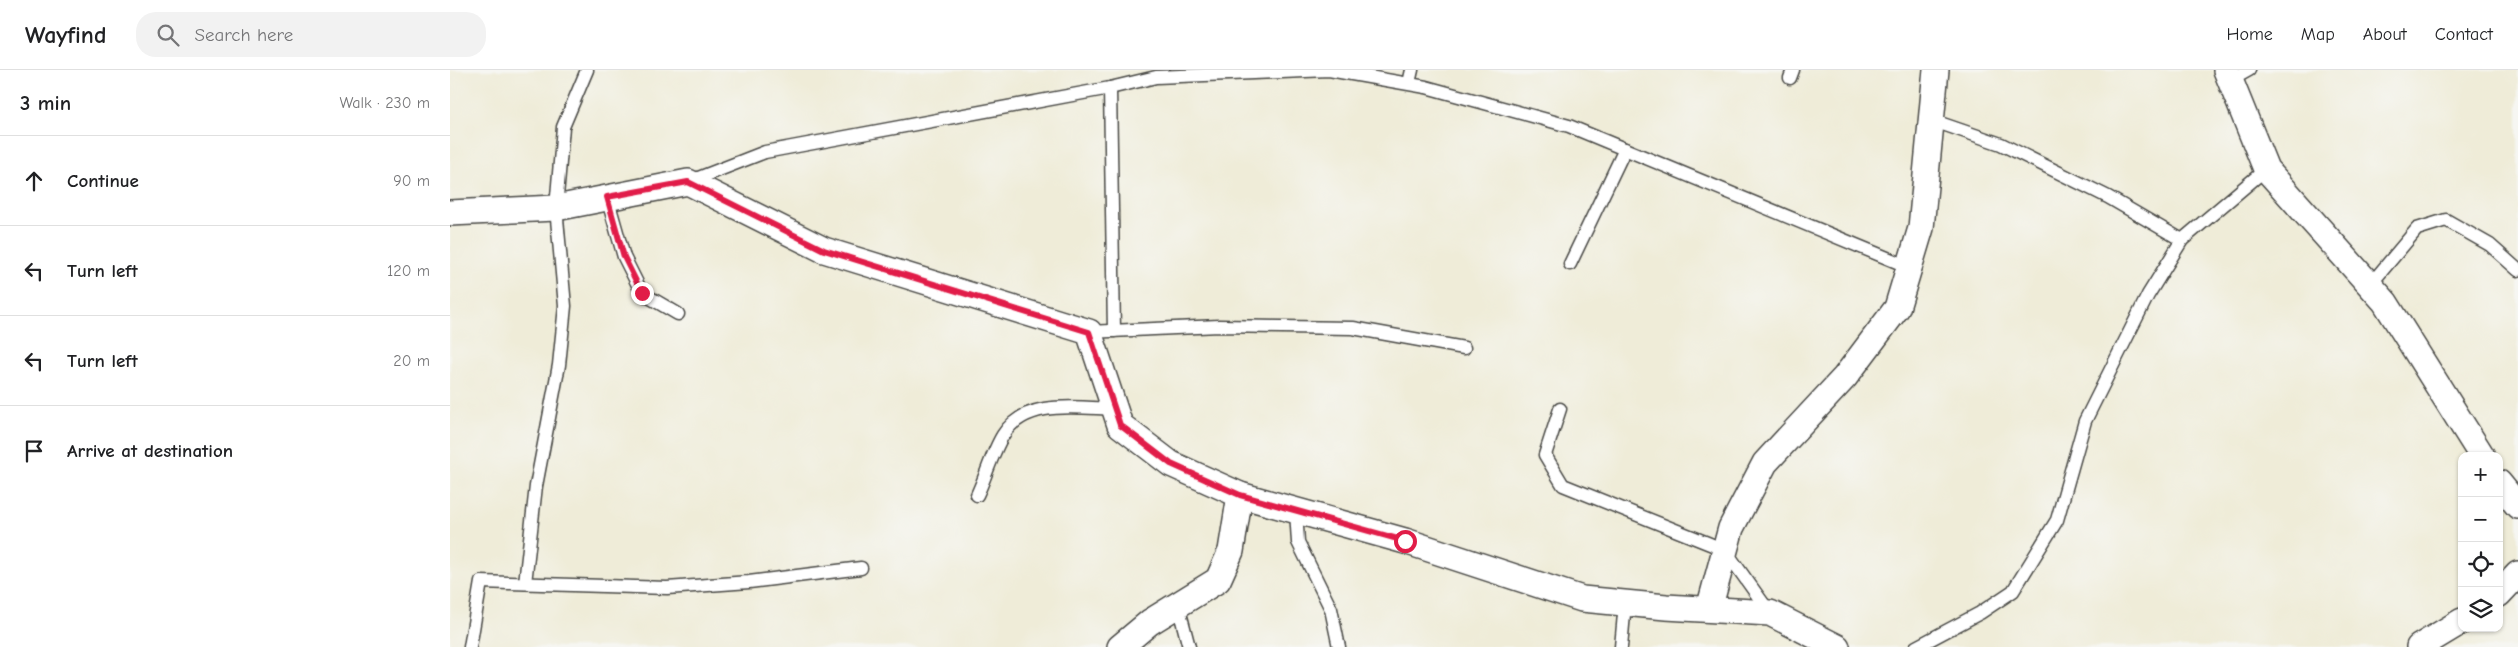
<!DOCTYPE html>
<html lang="en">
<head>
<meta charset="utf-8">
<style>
	body { margin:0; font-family:"Comic Neue",sans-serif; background:#f2f2f2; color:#202124 }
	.controls { position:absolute; right:15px; bottom:15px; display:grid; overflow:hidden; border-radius:10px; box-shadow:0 1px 4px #0004 }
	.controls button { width:45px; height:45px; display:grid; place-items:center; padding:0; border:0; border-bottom:1px solid #e0e0e0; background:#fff; color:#202124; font:25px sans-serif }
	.stop { position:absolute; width:15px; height:15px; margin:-11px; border:4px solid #e11d48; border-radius:50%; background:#fff }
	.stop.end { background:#e11d48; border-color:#fff; box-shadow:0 1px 5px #0008 }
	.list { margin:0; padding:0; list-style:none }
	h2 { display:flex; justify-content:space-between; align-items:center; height:65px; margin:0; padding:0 20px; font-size:21px }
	h2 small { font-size:16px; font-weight:400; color:#757577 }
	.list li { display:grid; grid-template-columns:32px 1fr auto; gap:15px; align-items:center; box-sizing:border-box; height:90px; padding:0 20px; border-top:1px solid #e0e0e0 }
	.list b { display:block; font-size:19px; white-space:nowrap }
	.list em { font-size:16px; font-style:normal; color:#757577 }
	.icon { flex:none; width:28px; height:28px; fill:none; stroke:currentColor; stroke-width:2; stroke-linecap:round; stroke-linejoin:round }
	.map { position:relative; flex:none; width:2068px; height:577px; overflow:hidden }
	header { display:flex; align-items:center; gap:30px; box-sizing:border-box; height:70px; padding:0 25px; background:#fff; border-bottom:1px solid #e0e0e0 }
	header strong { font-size:24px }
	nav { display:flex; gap:28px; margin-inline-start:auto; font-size:18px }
	.search { width:350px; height:45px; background:#f2f2f2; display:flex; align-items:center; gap:12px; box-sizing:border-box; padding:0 18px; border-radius:20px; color:#757577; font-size:19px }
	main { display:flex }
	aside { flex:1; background:#fff }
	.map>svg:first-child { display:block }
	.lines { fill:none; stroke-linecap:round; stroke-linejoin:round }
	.lane-casing { stroke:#484845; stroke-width:15 }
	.street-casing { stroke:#484845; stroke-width:28 }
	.lane { stroke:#fff; stroke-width:12 }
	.street { stroke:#fff; stroke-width:25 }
	.route { stroke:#e11d48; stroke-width:6 }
</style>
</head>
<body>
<header>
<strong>Wayfind</strong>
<div class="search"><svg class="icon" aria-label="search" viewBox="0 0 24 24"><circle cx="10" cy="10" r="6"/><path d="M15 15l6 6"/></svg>Search here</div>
<nav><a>Home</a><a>Map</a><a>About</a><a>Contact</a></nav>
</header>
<main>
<aside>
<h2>3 min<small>Walk · 230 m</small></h2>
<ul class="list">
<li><svg class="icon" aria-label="ahead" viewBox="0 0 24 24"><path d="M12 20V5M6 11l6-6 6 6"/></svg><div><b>Continue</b></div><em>90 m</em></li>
<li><svg class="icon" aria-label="left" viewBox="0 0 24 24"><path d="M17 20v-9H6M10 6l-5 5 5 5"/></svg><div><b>Turn left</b></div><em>120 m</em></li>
<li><svg class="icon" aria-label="left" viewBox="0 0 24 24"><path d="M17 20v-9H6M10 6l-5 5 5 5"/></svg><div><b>Turn left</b></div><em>20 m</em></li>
<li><svg class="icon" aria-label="arrive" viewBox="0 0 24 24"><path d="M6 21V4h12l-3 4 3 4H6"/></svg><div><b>Arrive at destination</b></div></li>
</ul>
</aside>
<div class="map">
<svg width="2068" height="577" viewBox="0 0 2068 577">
	<rect width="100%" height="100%" fill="#f6f6f2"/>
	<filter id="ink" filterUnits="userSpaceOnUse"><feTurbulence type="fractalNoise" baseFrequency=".02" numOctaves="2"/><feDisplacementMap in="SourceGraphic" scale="10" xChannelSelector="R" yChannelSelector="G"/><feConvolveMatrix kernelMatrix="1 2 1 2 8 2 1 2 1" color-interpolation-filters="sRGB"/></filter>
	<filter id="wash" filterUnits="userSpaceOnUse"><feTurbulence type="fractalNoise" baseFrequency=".0096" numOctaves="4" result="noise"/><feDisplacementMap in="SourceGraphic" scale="20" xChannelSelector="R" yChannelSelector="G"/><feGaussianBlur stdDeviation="1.12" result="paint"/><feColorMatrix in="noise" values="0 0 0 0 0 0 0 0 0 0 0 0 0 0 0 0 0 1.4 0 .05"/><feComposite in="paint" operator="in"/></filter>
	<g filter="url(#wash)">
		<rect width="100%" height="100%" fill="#efecd8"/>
	</g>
	<g filter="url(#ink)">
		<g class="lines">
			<g class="lane-casing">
				<g id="lane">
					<path d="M1340,8L1343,0"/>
					<path d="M1781,10L1799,0"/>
					<path d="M959,13L962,0"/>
					<path d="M660,18L664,261"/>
					<path d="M1481,50L1551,74L1658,127L1732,170"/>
					<path d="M238,112L315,82L660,18L706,7L879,0L976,17L1119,56L1459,197"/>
					<path d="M157,127L174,187L192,223L228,244"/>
					<path d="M1120,194L1175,79"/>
					<path d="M1920,215L1967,159L1996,150L2040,175L2068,200"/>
					<path d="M639,262L769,256L903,258L1014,278"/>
					<path d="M1110,339L1095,385L1113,415L1275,480L1320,543"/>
					<path d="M527,425C536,406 542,383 553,365C576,328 628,338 664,339"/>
					<path d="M846,441L848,472L881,539L889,577"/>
					<path d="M75,513L86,416L109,295L115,236L106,138L113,57L137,0"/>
					<path d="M728,535L739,577"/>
					<path d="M20,577L31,512L217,518L299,512L411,498"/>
					<path d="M1171,577L1175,533"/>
					<path d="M1466,577L1530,543L1563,521L1607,450L1635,351L1698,225L1732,170L1816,99"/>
				</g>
			</g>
			<g class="street-casing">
				<g id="street">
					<path d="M1776,0L1816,99L1935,232L2032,386"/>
					<path d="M0,143L106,138L238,112L374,180L639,262L670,355L721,394L790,425L955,471L1132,529L1216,537L1320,543L1387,577"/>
					<path d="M2049,413L2068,436"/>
					<path d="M2049,524L2068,504"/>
					<path d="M1259,539L1281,458L1315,393L1395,307L1447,238L1471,158L1486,0"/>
					<path d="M670,577L700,552L768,510L781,481L790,425"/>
					<path d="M1969,577L2012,551"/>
				</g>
			</g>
			<use href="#lane" class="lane"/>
			<use href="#street" class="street"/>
		</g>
	</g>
	<g class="lines" filter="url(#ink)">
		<path class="route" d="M192,223L174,187L157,127L238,112L374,180L639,262L670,355L721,394L790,425L955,471"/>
	</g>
</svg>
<div class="controls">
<button>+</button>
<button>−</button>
<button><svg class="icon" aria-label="locate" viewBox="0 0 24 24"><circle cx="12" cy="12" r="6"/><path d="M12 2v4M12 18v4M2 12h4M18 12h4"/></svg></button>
<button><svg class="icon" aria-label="layers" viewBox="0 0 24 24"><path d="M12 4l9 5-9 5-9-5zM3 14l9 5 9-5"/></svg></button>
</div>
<div class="stop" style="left:955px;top:471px"></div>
<div class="stop end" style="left:192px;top:223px"></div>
</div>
</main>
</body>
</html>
